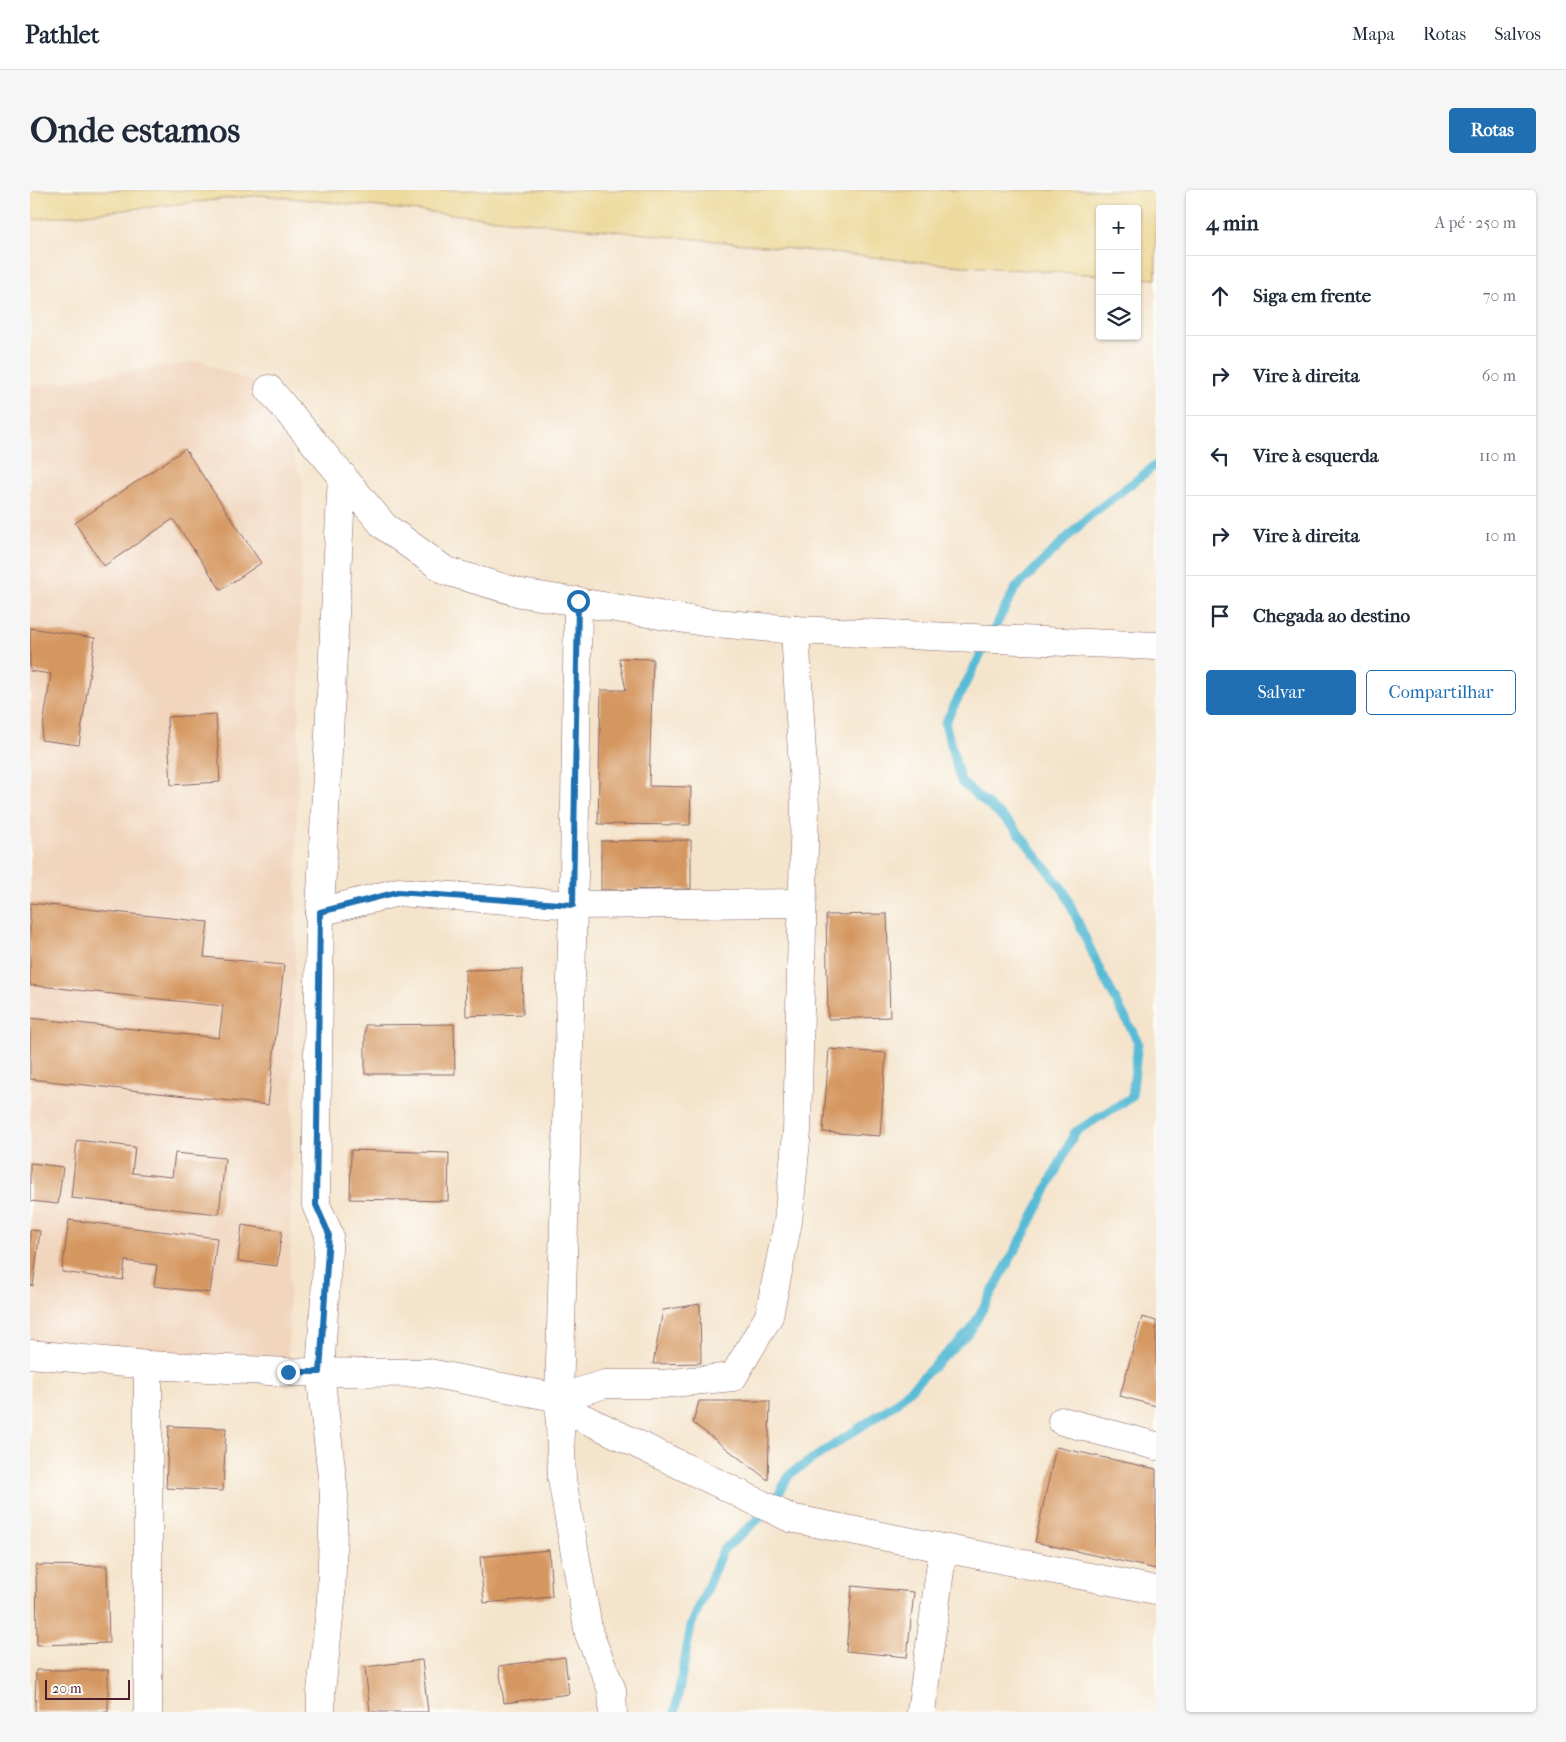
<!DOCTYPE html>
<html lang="pt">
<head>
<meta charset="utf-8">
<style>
	body { margin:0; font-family:"IM FELL French Canon",serif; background:#f6f6f7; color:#1f2937 }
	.controls { position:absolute; right:15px; top:15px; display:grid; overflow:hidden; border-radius:5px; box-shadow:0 1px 4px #0004 }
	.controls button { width:45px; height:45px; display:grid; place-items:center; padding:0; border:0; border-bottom:1px solid #e0e1e3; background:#fff; color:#1f2937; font:25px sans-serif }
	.scale { position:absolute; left:15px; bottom:12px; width:85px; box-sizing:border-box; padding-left:5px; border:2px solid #4a1f2b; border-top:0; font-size:14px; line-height:18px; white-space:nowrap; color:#4a1f2b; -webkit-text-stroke:4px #fdfcf7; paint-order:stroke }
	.stop { position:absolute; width:15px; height:15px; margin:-11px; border:4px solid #1f6fb2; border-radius:50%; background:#fff }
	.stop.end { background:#1f6fb2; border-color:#fff; box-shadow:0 1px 5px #0008 }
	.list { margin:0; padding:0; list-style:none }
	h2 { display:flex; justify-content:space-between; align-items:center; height:65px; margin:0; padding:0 20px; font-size:21px }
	h2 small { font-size:16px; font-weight:400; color:#747a83 }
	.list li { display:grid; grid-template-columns:32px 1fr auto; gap:15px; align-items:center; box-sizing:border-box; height:80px; padding:0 20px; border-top:1px solid #e0e1e3 }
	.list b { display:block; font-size:19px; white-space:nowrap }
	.list em { font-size:16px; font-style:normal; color:#747a83 }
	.actions { display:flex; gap:10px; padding:15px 20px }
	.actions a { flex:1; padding:11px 0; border:1px solid #1f6fb2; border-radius:5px; text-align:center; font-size:18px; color:#1f6fb2 }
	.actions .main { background:#1f6fb2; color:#fff }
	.icon { flex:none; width:28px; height:28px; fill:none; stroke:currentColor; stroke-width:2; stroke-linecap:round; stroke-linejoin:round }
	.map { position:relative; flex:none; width:1126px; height:1522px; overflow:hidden; border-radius:5px }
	header { display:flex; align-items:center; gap:30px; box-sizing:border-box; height:70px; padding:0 25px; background:#fff; border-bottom:1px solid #e0e1e3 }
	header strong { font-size:24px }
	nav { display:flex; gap:28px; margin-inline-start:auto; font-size:18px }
	.intro { display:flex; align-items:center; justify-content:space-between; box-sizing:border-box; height:120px; padding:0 30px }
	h1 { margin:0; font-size:35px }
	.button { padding:12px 22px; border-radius:5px; background:#1f6fb2; color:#fff; font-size:18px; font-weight:700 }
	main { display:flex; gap:30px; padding:0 30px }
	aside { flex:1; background:#fff; border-radius:5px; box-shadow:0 1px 4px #0004 }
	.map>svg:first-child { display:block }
	.built { fill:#f1d5bd }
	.sand { fill:#eeda9e; stroke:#9c7c64 }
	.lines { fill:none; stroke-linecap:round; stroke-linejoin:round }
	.stream { stroke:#58bbd6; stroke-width:9 }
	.building { fill:#d59760 }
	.minor-casing { stroke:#866463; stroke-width:29 }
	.minor { stroke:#fff; stroke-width:28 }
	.route { stroke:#1f6fb2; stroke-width:6 }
</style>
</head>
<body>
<header>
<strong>Pathlet</strong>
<nav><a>Mapa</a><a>Rotas</a><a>Salvos</a></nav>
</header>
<div class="intro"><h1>Onde estamos</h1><a class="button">Rotas</a></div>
<main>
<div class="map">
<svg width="1126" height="1522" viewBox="0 0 1126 1522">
	<rect width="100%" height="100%" fill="#fdfcf7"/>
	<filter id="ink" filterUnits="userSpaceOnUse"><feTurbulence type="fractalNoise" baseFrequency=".02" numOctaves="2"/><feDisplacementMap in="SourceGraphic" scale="10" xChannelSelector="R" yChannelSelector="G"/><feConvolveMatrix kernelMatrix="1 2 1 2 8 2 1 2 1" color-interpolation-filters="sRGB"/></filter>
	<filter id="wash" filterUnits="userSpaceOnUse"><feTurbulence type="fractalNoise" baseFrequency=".0096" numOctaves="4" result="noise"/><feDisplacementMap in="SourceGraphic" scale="20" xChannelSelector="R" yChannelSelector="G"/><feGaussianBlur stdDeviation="1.12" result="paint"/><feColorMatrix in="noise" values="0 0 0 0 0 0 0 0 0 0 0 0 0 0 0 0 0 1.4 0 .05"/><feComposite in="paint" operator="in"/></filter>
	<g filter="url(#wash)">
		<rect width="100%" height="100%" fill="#f4e4cc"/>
		<path class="built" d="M170,171L239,199L273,293L258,1182L0,1164V196Z"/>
		<path class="sand" d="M0,0H1126V89L1107,88V19H1070V85L921,75L231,5L0,30Z"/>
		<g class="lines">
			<path class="stream" d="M645,1522L661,1436L693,1360L740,1319L760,1284L865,1214L941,1140L998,1037L1045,942L1102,907L1108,852L1071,782L1034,701L983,636L931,592L915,533L985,399L1058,327L1126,275"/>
		</g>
		<g id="blocks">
			<g class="building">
				<path d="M155,259L231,373L191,400L143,329L74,376L45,333Z"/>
				<path d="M0,438L65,448L49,555L11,550L21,484L0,481Z"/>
				<path d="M589,468L623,469L619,596L661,597L660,635L568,634L571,500H596Z"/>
				<path d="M186,524L190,592L141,595L137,527Z"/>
				<path d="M661,650V699L571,700V651Z"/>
				<path d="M0,713L178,732L174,767L254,775L238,915L0,889V828L189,848L193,816L0,795Z"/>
				<path d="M857,724L860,827L798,829L796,725Z"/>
				<path d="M492,779L493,824L436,826L435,780Z"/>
				<path d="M424,834L425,884H335V835Z"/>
				<path d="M799,859L856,863L850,946L793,942Z"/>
				<path d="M47,950L105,957L102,983L142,987L145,963L195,968L189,1024L41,1008Z"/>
				<path d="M321,960L419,963L418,1011L320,1009Z"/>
				<path d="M0,973L33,977L28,1014L0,1011Z"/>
				<path d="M39,1030L187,1048L180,1103L124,1096L127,1075L95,1071L93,1090L32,1082Z"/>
				<path d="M212,1035L252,1041L247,1076L208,1071Z"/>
				<path d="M0,1040L10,1041L3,1096L0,1095Z"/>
				<path d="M670,1114L671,1173L623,1174L633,1120Z"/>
				<path d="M1112,1127L1126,1131V1216L1090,1206Z"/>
				<path d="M669,1211H740L738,1290L663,1233Z"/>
				<path d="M139,1236L196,1238L193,1301L136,1298Z"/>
				<path d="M1026,1257L1126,1279V1379L1005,1352Z"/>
				<path d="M519,1360L522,1407L454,1413L450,1367Z"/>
				<path d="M6,1375L77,1376L79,1453L7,1455Z"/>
				<path d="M822,1396L884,1402L877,1467L816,1461Z"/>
				<path d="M535,1467L539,1504L474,1513L469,1476Z"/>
				<path d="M392,1470L398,1522H340L335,1477Z"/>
				<path d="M6,1480H78V1522H5Z"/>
			</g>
		</g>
	</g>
	<g filter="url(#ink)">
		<use href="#blocks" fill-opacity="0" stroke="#866463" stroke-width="1"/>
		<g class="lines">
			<g class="minor-casing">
				<g id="minor">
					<path d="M239,199L354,336L416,381L491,403L674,432L765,440L1126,456"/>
					<path d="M548,411L544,684L529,1208L532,1289L559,1444L582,1500L583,1522"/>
					<path d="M290,722L312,285"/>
					<path d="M0,1164L118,1175L258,1182L399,1183L529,1208L547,1225L760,1328L1126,1400"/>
					<path d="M529,1208L575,1194H632L703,1187L739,1126L758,1032L767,941L775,616L765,440"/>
					<path d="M1032,1231L1126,1256"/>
					<path d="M118,1522V1175"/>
					<path d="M291,1522V1502L301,1410L304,1304L290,1182L299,1044L286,1015L290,722L368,702L543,715L772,713"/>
					<path d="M891,1522L913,1358"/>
				</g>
			</g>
			<use href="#minor" class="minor"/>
		</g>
	</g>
	<g class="lines" filter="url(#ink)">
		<path class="route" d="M258,1182H290L299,1044L286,1015L290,722L368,702L543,715L548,411"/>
	</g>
</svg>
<div class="controls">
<button>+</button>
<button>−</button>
<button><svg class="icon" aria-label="layers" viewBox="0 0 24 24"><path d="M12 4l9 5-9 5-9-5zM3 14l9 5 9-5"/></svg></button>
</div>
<div class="scale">20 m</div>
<div class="stop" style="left:548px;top:411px"></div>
<div class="stop end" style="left:258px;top:1182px"></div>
</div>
<aside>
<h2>4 min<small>A pé · 250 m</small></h2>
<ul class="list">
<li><svg class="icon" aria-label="ahead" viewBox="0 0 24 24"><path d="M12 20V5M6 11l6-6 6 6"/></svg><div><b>Siga em frente</b></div><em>70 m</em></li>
<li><svg class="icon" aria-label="right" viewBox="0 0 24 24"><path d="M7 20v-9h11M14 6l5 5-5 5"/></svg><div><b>Vire à direita</b></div><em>60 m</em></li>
<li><svg class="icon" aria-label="left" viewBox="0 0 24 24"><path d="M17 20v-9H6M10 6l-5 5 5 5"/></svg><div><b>Vire à esquerda</b></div><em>110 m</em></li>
<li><svg class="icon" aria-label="right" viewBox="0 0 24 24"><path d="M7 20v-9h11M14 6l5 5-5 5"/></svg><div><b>Vire à direita</b></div><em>10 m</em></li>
<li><svg class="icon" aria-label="arrive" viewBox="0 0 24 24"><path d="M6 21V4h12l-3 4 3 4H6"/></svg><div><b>Chegada ao destino</b></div></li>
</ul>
<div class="actions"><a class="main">Salvar</a><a>Compartilhar</a></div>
</aside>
</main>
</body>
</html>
